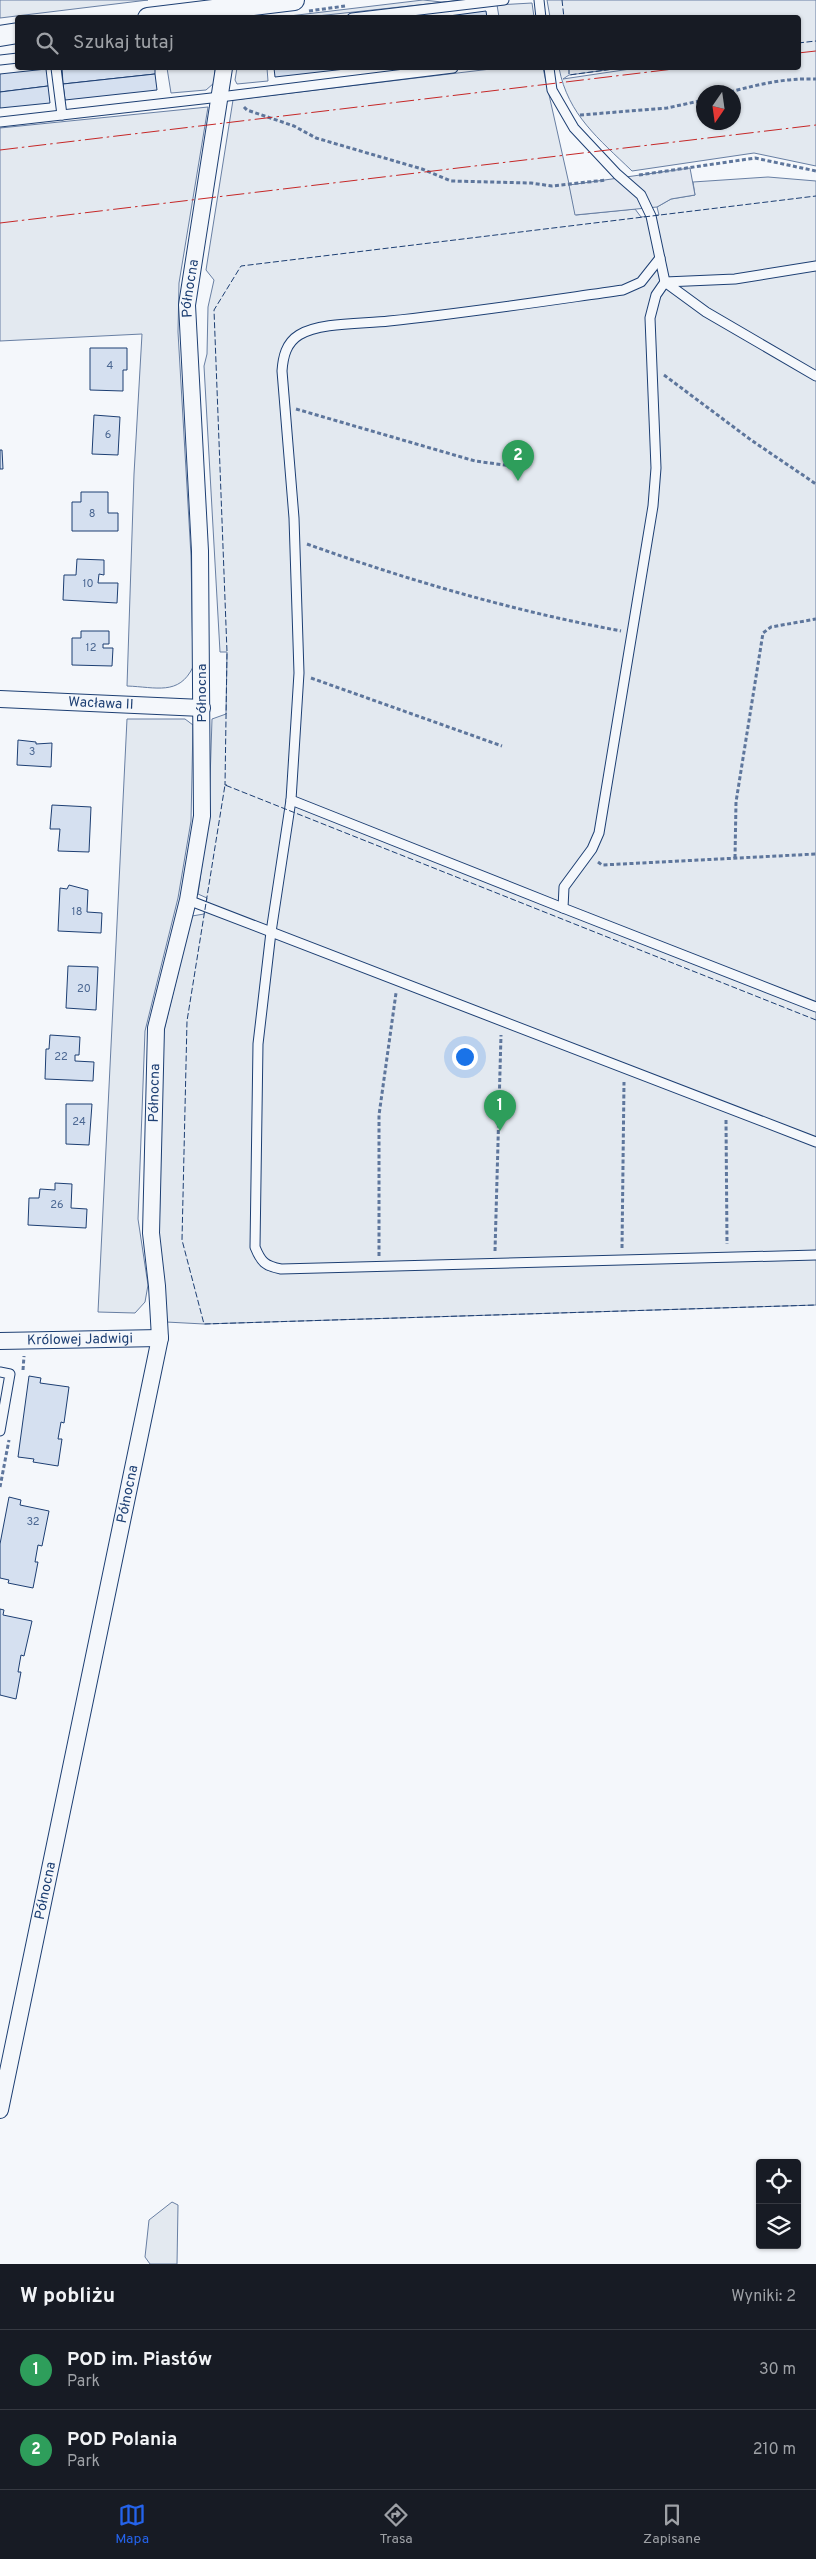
<!DOCTYPE html>
<html lang="pl">
<head>
<meta charset="utf-8">
<style>
	body { margin:0; font-family:Overpass,sans-serif; background:#242831; color:#f1f3f6 }
	.controls { position:absolute; right:15px; bottom:15px; display:grid; overflow:hidden; border-radius:5px; box-shadow:0 1px 4px #0004 }
	.controls button { width:45px; height:45px; display:grid; place-items:center; padding:0; border:0; border-bottom:1px solid #363941; background:#171b24; color:#f1f3f6; font:25px sans-serif }
	.compass { position:absolute; left:696px; top:85px; width:45px; height:45px; border-radius:50%; background:#171b24; box-shadow:0 1px 4px #0004; rotate:193deg }
	.you { position:absolute; left:464px; top:1056px; width:18px; height:18px; margin:-12px; border:4px solid #fff; border-radius:50%; background:#1a73e8; box-shadow:0 0 0 8px #1a73e833 }
	.badge { display:grid; place-items:center; width:32px; height:32px; border-radius:50%; background:#2563eb; color:#fff; font-size:16px; font-weight:700 }
	.pin { position:absolute; translate:-50% -41px; filter:drop-shadow(0 1px 2px #0008) }
	.pin::after { content:''; position:absolute; top:26px; width:18px; height:15px; background:inherit; clip-path:polygon(0 0,100% 0,50% 100%) }
	.list { margin:0; padding:0; list-style:none }
	h2 { display:flex; justify-content:space-between; align-items:center; height:65px; margin:0; padding:0 20px; font-size:21px }
	h2 small { font-size:16px; font-weight:400; color:#9ea1a6 }
	.list li { display:grid; grid-template-columns:32px 1fr auto; gap:15px; align-items:center; box-sizing:border-box; height:80px; padding:0 20px; border-top:1px solid #363941 }
	.list b { display:block; font-size:19px; white-space:nowrap }
	.list p { margin:0; font-size:16px; white-space:nowrap; color:#9ea1a6 }
	.list em { font-size:16px; font-style:normal; color:#9ea1a6 }
	.icon { flex:none; width:28px; height:28px; fill:none; stroke:currentColor; stroke-width:2; stroke-linecap:round; stroke-linejoin:round }
	.map { position:relative; flex:none; width:816px; height:2264px; overflow:hidden }
	.search { position:absolute; background:#171b24; box-shadow:0 1px 4px #0004; left:15px; right:15px; top:15px; height:55px; display:flex; align-items:center; gap:12px; box-sizing:border-box; padding:0 18px; border-radius:5px; color:#9ea1a6; font-size:19px }
	.sheet { height:225px; background:#171b24 }
	nav { display:flex; justify-content:space-around; align-items:center; box-sizing:border-box; height:70px; border-top:1px solid #363941; background:#171b24; font-size:14px; color:#9ea1a6 }
	nav a { display:grid; justify-items:center; gap:2px }
	nav .on { color:#2563eb }
	.map>svg:first-child { display:block }
	.green { fill:#e3e9f0; stroke:#687fa3; fill-rule:evenodd }
	.parking { fill:#e3e8f0; stroke:#687fa3 }
	.building { fill:#d5e0f0; stroke:#1d3f73 }
	.lines { fill:none; stroke-linecap:round; stroke-linejoin:round }
	.service-casing { stroke:#1d3f73; stroke-width:11 }
	.minor-casing { stroke:#1d3f73; stroke-width:18 }
	.tertiary-casing { stroke:#1d3f73; stroke-width:22 }
	.path { stroke:#5e769c; stroke-width:3; stroke-dasharray:4 2.5; stroke-linecap:butt }
	.service { stroke:#f4f7fb; stroke-width:9 }
	.minor { stroke:#f4f7fb; stroke-width:16 }
	.tertiary { stroke:#f4f7fb; stroke-width:20 }
	.fence { stroke:#1d3f73; stroke-width:1; stroke-dasharray:6 2.5; stroke-linecap:butt }
	.power { stroke:#c62828; stroke-width:1; stroke-dasharray:18 4 2.5 4; stroke-linecap:butt }
	.labels { text-anchor:middle; dominant-baseline:central; stroke-width:4; stroke-linejoin:round; paint-order:stroke }
	.number-label { font-size:11px; fill:#4b6792 }
	.street-label { font-size:14px; fill:#1d3f73; stroke:#f4f7fb }
</style>
</head>
<body>
<div class="map">
<svg width="816" height="2264" viewBox="0 0 816 2264">
	<rect width="100%" height="100%" fill="#f4f7fb"/>
	<g class="green">
		<path d="M0,0H148L0,18Z"/>
		<path d="M423,0L442,2L464,0L308,17H281Z"/>
		<path d="M547,0H816V166L754,153L632,171C599,139 568,115 559,68H621L569,75L563,79L637,68H798V18L550,17ZM704,92H734V122H704Z"/>
		<path d="M532,3L534,17H499L497,5Z"/>
		<path d="M167,68H212L215,69L214,83L206,90L171,93Z"/>
		<path d="M237,68H267L268,81L237,84L235,80Z"/>
		<path d="M499,68H543L576,215L635,209L641,217L659,215L657,207L671,199L695,195L693,182L768,177L816,181V1305L204,1324L166,1322L159,1240L163,1034L192,916L204,914L207,898L198,894L209,812L212,719L226,714L227,652H220L204,366L207,354L208,307L214,280L206,270L233,100Z"/>
		<path d="M208,107L179,283L178,332L191,556L193,667C179,696 156,687 127,686L134,474L142,334L0,341V128Z"/>
		<path d="M127,719H185L193,725L191,821L178,898L145,1031L138,1219L148,1285L145,1302L135,1313L98,1312Z"/>
		<path d="M172,2202L178,2205L177,2264H150L145,2257L149,2220Z"/>
	</g>
	<path class="parking" d="M690,168L695,195L671,199L657,207L575,215L569,185Z"/>
	<g class="building">
		<path d="M486,11L487,18H434Z"/>
		<path d="M62,68H155V74L63,84Z"/>
		<path d="M274,68H354L275,77Z"/>
		<path d="M46,69L48,86L0,92V74Z"/>
		<path d="M155,74L157,90L65,100L63,84Z"/>
		<path d="M48,86L50,103L0,108V92Z"/>
		<path d="M90,348H127V370H123V391L90,390Z"/>
		<path d="M94,415L120,417L118,455L92,454Z"/>
		<path d="M0,450H2L3,469H0Z"/>
		<path d="M81,492H108V513H118V531H72V502H81Z"/>
		<path d="M77,559L104,560V575L99,574L98,583H118L117,603L63,600L64,575H76Z"/>
		<path d="M81,631H109V644H103V648H113L112,666L72,665V638H81Z"/>
		<path d="M18,740L36,742V744L52,743L51,767L17,765Z"/>
		<path d="M52,805L91,807L89,852L58,851L60,829H50Z"/>
		<path d="M69,885L88,890L87,912L102,913L101,933L58,931L60,888L67,889Z"/>
		<path d="M68,966L98,967L96,1010L66,1008Z"/>
		<path d="M50,1035L80,1037L79,1055H75V1061L94,1062L93,1081L45,1079L46,1049H49Z"/>
		<path d="M66,1104H92L89,1145L66,1144Z"/>
		<path d="M55,1183L72,1184L71,1208L87,1209L86,1228L28,1225L29,1198H39L40,1189L55,1190Z"/>
		<path d="M29,1376L41,1378L40,1383L69,1387L64,1423L61,1422L58,1439H62L58,1466L33,1462L34,1459L18,1457Z"/>
		<path d="M9,1497L21,1500L20,1505L49,1511L42,1546L38,1545L35,1562H38L33,1588L8,1583L9,1580L0,1578V1544Z"/>
		<path d="M0,1609L4,1610L3,1615L32,1621L24,1656L21,1655L18,1672H21L16,1699L0,1695Z"/>
	</g>
	<g class="lines">
		<g class="service-casing">
			<g id="service">
				<path d="M539,0L541,18"/>
				<path d="M352,18L504,0"/>
				<path d="M0,60L18,58"/>
				<path d="M56,68L62,115"/>
				<path d="M549,68L552,90L574,128L617,174L641,195L651,216L665,282L706,312L816,376"/>
				<path d="M0,122L220,97L453,68"/>
				<path d="M665,282L656,295L650,318L656,468L653,506L599,833L592,849L564,887L563,908L816,1007"/>
				<path d="M665,282L735,279L816,266"/>
				<path d="M291,800L271,932L258,1044L255,1247C261,1262 265,1266 281,1269L816,1255"/>
				<path d="M188,900L816,1142"/>
				<path d="M563,908L291,800L299,673L294,518L282,371C283,357 286,343 299,335C320,322 364,324 389,321C467,313 545,301 623,290L641,282L660,258"/>
				<path d="M0,1372L10,1374L0,1431"/>
			</g>
		</g>
		<g class="minor-casing">
			<g id="minor">
				<path id="s1" d="M0,699L202,708"/>
				<path id="s2" d="M0,1341L160,1338"/>
				<path id="s3" d="M0,2110L160,1338L157,1286L151,1233L156,1028L188,900L202,816L200,551L187,305L224,68"/>
			</g>
		</g>
		<g class="tertiary-casing">
			<g id="tertiary">
				<path d="M148,18L294,0"/>
				<path d="M0,36L18,33"/>
			</g>
		</g>
		<g class="path">
			<path d="M309,11L345,6"/>
			<path d="M730,92C760,84 785,78 816,79"/>
			<path d="M244,107L247,110L294,126L316,138L422,169L451,181L531,183L552,186L606,180"/>
			<path d="M580,115L667,108L704,100"/>
			<path d="M639,175L755,158L816,171"/>
			<path d="M664,375L751,440L816,484"/>
			<path d="M296,409L475,461L526,468"/>
			<path d="M307,544C410,581 514,611 621,631"/>
			<path d="M311,678L502,746"/>
			<path d="M735,858L736,802L763,633L771,627L816,619"/>
			<path d="M598,862L602,865L816,854"/>
			<path d="M726,1120L727,1244"/>
			<path d="M622,1248L624,1082"/>
			<path d="M495,1251L501,1035"/>
			<path d="M379,1256V1115L396,993"/>
			<path d="M23,1370L24,1356"/>
			<path d="M0,1487L9,1440"/>
		</g>
		<use href="#service" class="service"/>
		<use href="#minor" class="minor"/>
		<use href="#tertiary" class="tertiary"/>
		<g class="fence">
			<path d="M562,0L564,18"/>
			<path d="M798,43L816,41"/>
			<path d="M569,68V75L621,68"/>
			<path d="M227,785H225L227,652L214,310L241,266L816,196"/>
			<path d="M816,1020L225,785L187,1021L182,1240L204,1324L816,1305"/>
		</g>
		<g class="power">
			<path d="M798,53L816,51"/>
			<path d="M0,150L682,68"/>
			<path d="M0,223L816,125"/>
		</g>
	</g>
	<g class="labels">
		<g class="number-label">
			<text x="110" y="366">4</text>
			<text x="108" y="435">6</text>
			<text x="92" y="514">8</text>
			<text x="88" y="584">10</text>
			<text x="91" y="648">12</text>
			<text x="32" y="752">3</text>
			<text x="77" y="912">18</text>
			<text x="84" y="989">20</text>
			<text x="61" y="1057">22</text>
			<text x="79" y="1122">24</text>
			<text x="57" y="1205">26</text>
			<text x="33" y="1522">32</text>
		</g>
		<g class="street-label">
			<text stroke="none"><textPath href="#s3" startOffset="1844">Północna</textPath></text>
			<text transform="translate(202 693) rotate(-90)">Północna</text>
			<text stroke="none"><textPath href="#s1" startOffset="101">Wacława II</textPath></text>
			<text stroke="none"><textPath href="#s3" startOffset="1034">Północna</textPath></text>
			<text stroke="none"><textPath href="#s2" startOffset="80">Królowej Jadwigi</textPath></text>
			<text stroke="none"><textPath href="#s3" startOffset="629">Północna</textPath></text>
			<text stroke="none"><textPath href="#s3" startOffset="224">Północna</textPath></text>
		</g>
	</g>
</svg>
<div class="controls">
<button><svg class="icon" aria-label="locate" viewBox="0 0 24 24"><circle cx="12" cy="12" r="6"/><path d="M12 2v4M12 18v4M2 12h4M18 12h4"/></svg></button>
<button><svg class="icon" aria-label="layers" viewBox="0 0 24 24"><path d="M12 4l9 5-9 5-9-5zM3 14l9 5 9-5"/></svg></button>
</div>
<svg class="compass" viewBox="-18 -18 36 36"><path d="M0-13l5 13h-10z" fill="#e53935"/><path d="M0 13l5-13h-10z" fill="#9ea1a6"/></svg>
<div class="you"></div>
<div class="pin badge" style="left:500px;top:1131px;background:#2e9e5b">1</div>
<div class="pin badge" style="left:518px;top:481px;background:#2e9e5b">2</div>
<div class="search"><svg class="icon" aria-label="search" viewBox="0 0 24 24"><circle cx="10" cy="10" r="6"/><path d="M15 15l6 6"/></svg>Szukaj tutaj</div>
</div>
<section class="sheet">
<h2>W pobliżu<small>Wyniki: 2</small></h2>
<ul class="list">
<li><span class="badge" style="background:#2e9e5b">1</span><div><b>POD im. Piastów</b><p>Park</p></div><em>30 m</em></li>
<li><span class="badge" style="background:#2e9e5b">2</span><div><b>POD Polania</b><p>Park</p></div><em>210 m</em></li>
</ul>
</section>
<nav>
<a class="on"><svg class="icon" aria-label="map" viewBox="0 0 24 24"><path d="M3 6l6-2 6 2 6-2v14l-6 2-6-2-6 2zM9 4v14M15 6v14"/></svg>Mapa</a>
<a><svg class="icon" aria-label="directions" viewBox="0 0 24 24"><path d="M12 3l9 9-9 9-9-9zM9 14v-3h6M13 9l2 2-2 2"/></svg>Trasa</a>
<a><svg class="icon" aria-label="saved" viewBox="0 0 24 24"><path d="M7 4h10v16l-5-4-5 4z"/></svg>Zapisane</a>
</nav>
</body>
</html>
